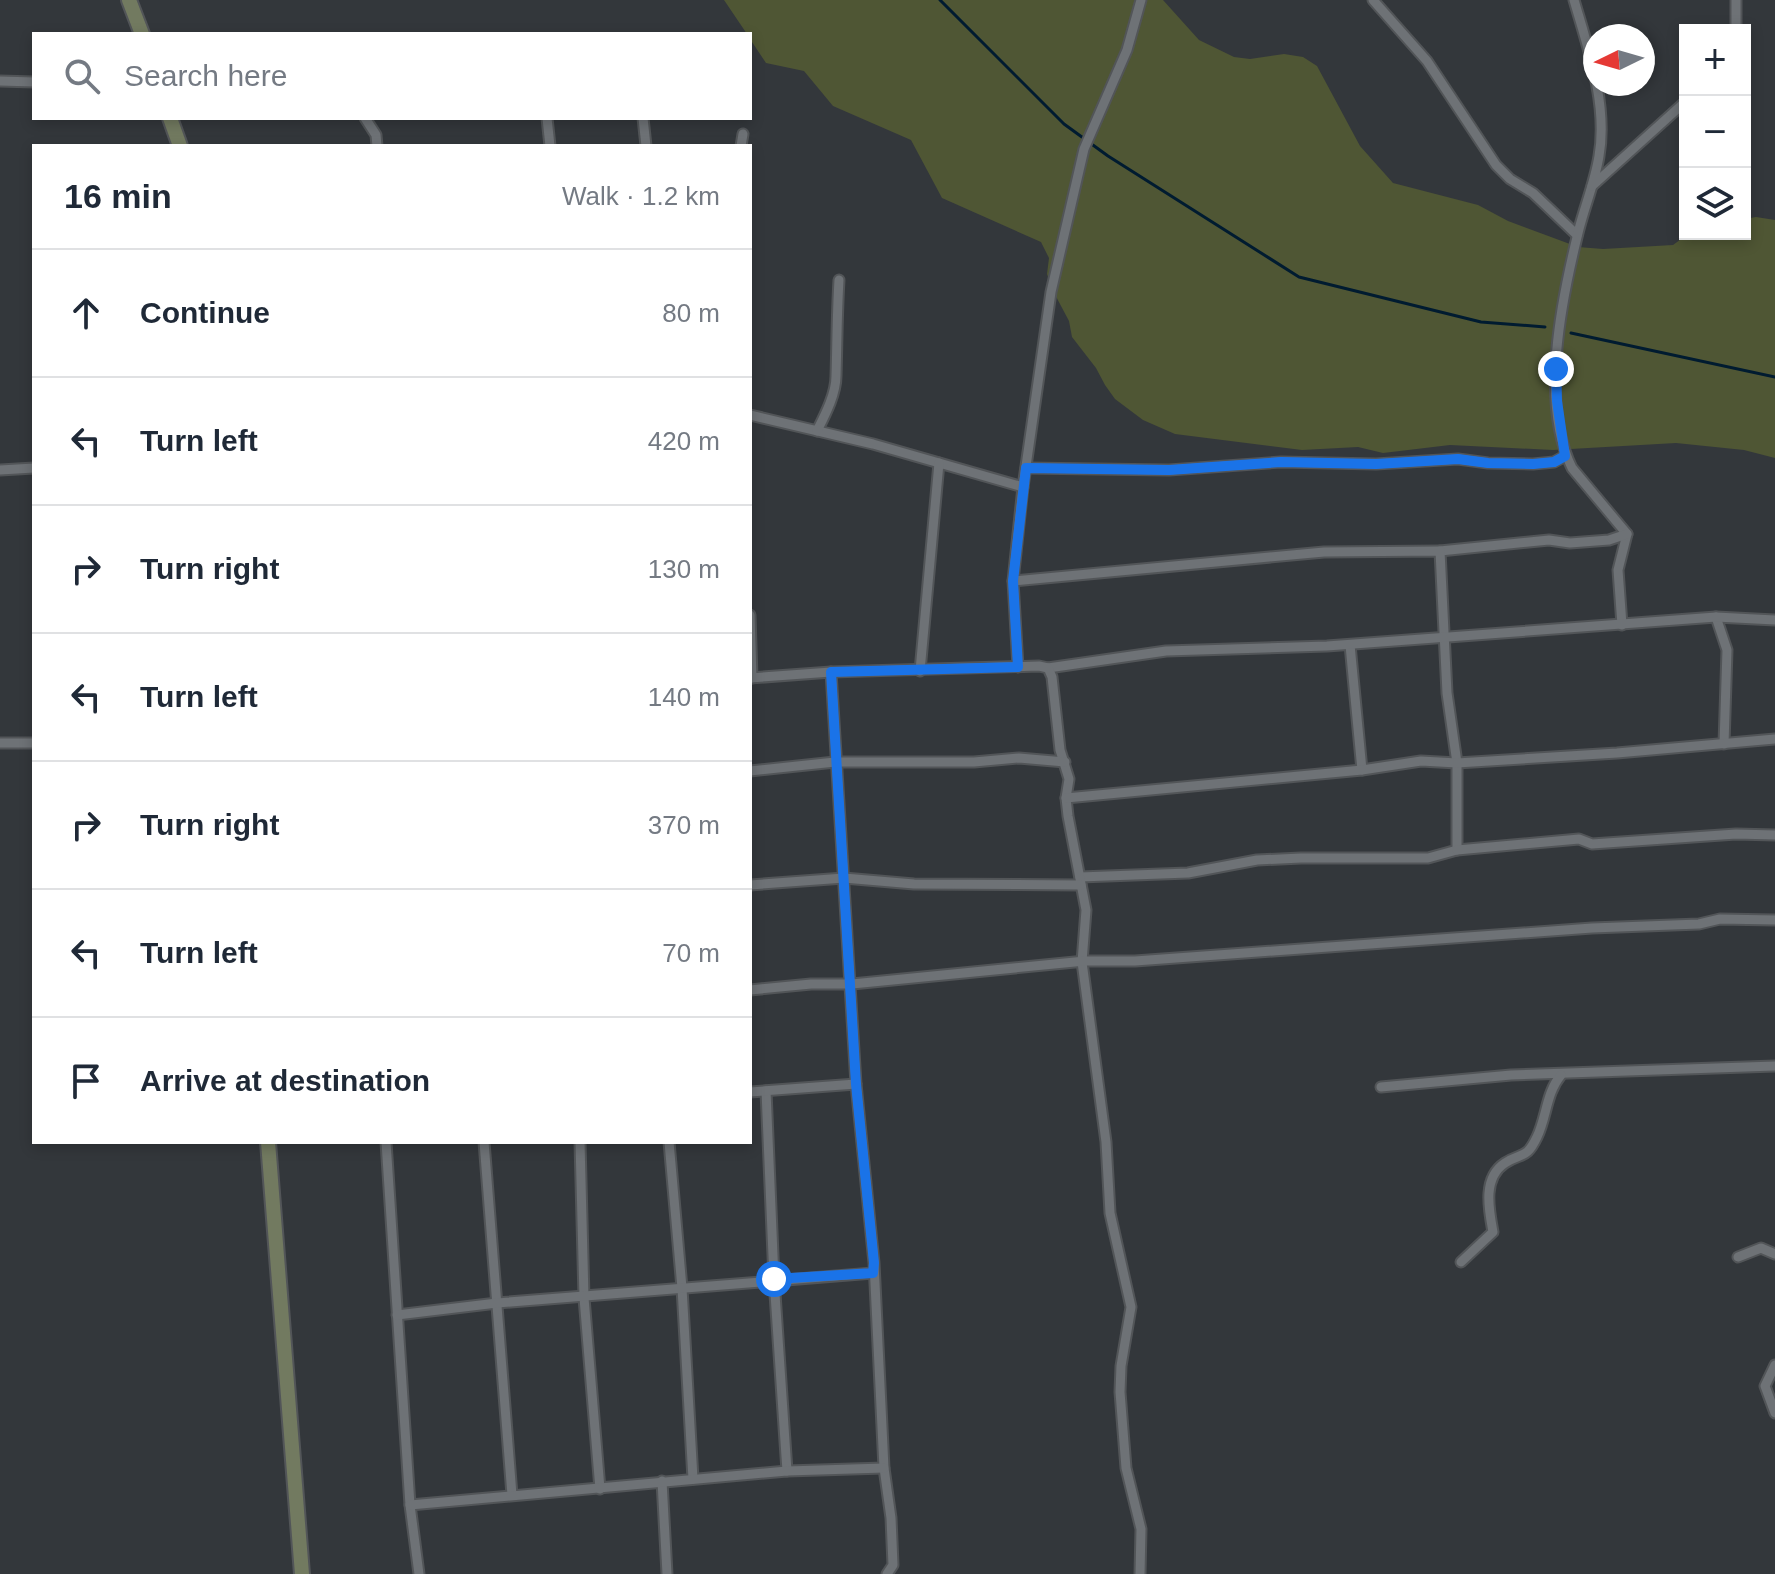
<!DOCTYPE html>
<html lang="en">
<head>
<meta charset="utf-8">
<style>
	body { margin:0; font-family:Helvetica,sans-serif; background:#f6f6f7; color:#1f2937 }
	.controls { position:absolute; right:24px; top:24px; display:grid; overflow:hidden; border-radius:0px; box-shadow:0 4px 12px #0003 }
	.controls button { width:72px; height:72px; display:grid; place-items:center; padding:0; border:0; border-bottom:2px solid #e0e1e3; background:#fff; color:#1f2937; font:40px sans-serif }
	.compass { position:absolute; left:1583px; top:24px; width:72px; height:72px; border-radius:50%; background:#fff; box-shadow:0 4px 12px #0003; rotate:265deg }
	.stop { position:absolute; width:24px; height:24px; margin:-18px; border:6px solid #1a73e8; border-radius:50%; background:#fff }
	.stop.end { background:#1a73e8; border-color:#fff; box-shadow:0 2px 8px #0008 }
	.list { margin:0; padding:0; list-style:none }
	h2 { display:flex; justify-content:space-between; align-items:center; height:104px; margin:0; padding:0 32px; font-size:34px }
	h2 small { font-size:26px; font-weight:400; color:#747a83 }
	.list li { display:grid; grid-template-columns:52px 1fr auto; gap:24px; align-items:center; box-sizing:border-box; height:128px; padding:0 32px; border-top:2px solid #e0e1e3 }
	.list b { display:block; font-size:30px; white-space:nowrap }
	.list em { font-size:26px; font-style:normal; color:#747a83 }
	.icon { flex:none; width:44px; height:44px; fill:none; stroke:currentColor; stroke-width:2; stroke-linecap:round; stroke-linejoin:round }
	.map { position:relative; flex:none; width:1775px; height:1574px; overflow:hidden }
	.search { position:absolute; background:#fff; box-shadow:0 4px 12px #0003; left:32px; top:32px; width:720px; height:88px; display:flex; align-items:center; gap:20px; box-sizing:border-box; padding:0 28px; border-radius:0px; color:#747a83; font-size:30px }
	.panel { position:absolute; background:#fff; box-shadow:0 4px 12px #0003; left:32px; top:144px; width:720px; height:1000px; border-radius:0px }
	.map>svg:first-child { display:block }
	.green { fill:#4f5634 }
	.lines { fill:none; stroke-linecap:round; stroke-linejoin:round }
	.stream { stroke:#001b30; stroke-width:3 }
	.street-casing { stroke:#525558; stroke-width:13 }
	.secondary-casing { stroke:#525558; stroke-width:18 }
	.street { stroke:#6e7276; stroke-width:9 }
	.secondary { stroke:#727a60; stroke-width:14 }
	.route { stroke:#1a73e8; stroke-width:10 }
</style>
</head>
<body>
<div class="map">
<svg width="1775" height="1574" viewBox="0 0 1775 1574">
	<rect width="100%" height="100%" fill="#33373b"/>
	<path class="green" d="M724,0H1163L1199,40L1234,57L1250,59L1284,54L1303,57L1317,66L1360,146L1393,183L1478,205L1508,221L1578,247L1603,249L1673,245L1688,234H1745V219L1756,217L1775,220V458L1744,450L1676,443L1553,450L1450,445L1383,453L1358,447L1302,450L1175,434L1143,420L1115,399L1105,385L1096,368L1072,337L1069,321L1052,289L1047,274L1049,258L1041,242L942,198L911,140L833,106L804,71L766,63L750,39V34H747Z"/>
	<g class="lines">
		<g class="stream">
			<path d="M940,0L1064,124L1108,156L1299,277L1481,322L1545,327"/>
			<path d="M1571,333L1775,377"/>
		</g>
		<g class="street-casing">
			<g id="street">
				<path d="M1373,0L1427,61L1496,165L1510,179L1533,193L1577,235"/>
				<path d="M1574,0C1588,48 1608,105 1599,156C1595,182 1584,208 1578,233C1561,302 1540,403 1572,468L1627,534L1618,570L1622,625"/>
				<path d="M1736,30V0"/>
				<path d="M0,81L34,82"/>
				<path d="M365,118L376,135L377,146"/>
				<path d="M547,118L550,146"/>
				<path d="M643,118L646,146"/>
				<path d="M741,146L743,134"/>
				<path d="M1592,186L1685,102"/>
				<path d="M750,415L873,444L1023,487"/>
				<path d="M817,431C825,415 836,394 836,376C837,344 837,312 839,280"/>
				<path d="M1026,468L1169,470L1281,462L1376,464L1458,459L1488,463L1533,464L1554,462L1565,456"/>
				<path d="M0,470L34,468"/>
				<path d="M1440,551L1549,540L1570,543L1609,540L1627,534"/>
				<path d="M1013,581L1324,552L1440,551L1447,693L1457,763V850L1428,858H1301L1257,860L1188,873L1080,877"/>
				<path d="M750,615L752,678"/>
				<path d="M1716,617L1727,650L1724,744"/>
				<path d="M1350,645L1362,770"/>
				<path d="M1018,667L1013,581L1023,487L1051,292L1084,149L1127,50L1141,0"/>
				<path d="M1048,668L1166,651L1327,646L1716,617L1775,620"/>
				<path d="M920,671L939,463"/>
				<path d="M831,672L856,1084L874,1263L884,1468L891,1518L893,1565L887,1574"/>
				<path d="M750,678L831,672L1039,666L1048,668L1052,677L1060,750L1069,779L1066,798L1068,816L1086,910L1082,962L1106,1142L1110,1213L1131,1307L1121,1366L1120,1392L1126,1468L1141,1529L1140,1574"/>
				<path d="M0,743H34"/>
				<path d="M750,771L835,762H974L1019,758L1065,762"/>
				<path d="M1066,798L1362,770L1421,761L1457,763L1617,753L1775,739"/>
				<path d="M1457,850L1579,839L1592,844L1736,834L1775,835"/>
				<path d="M750,885L844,878L914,884L1081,885"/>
				<path d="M750,990L811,984H852L1085,961H1135L1592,928L1699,924L1720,919L1775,920"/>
				<path d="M1381,1087L1511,1075L1775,1066"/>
				<path d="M766,1091L774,1279L787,1471"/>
				<path d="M750,1092L856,1084"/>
				<path d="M386,1142L410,1505L419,1574"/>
				<path d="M484,1142L512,1495"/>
				<path d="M580,1142L584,1298L600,1489"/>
				<path d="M669,1142L682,1288L693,1479"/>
				<path d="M1738,1257L1761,1248L1775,1254"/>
				<path d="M1461,1262L1493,1232C1489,1210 1482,1178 1505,1163C1522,1152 1526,1160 1537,1137C1547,1116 1546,1093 1561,1075"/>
				<path d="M397,1315L497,1303L873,1273"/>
				<path d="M1775,1365L1765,1386L1775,1413"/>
				<path d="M662,1481L667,1574"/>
				<path d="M410,1505L787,1471L884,1468"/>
			</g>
		</g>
		<g class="secondary-casing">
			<g id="secondary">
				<path d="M129,0L142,34"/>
				<path d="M170,118L180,146"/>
				<path d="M268,1142L302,1574"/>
			</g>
		</g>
		<use href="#street" class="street"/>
		<use href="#secondary" class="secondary"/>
	</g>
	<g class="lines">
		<path class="route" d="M774,1279L873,1273L874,1263L856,1084L831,672L1018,667L1013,581L1026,468L1169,470L1281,462L1376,464L1458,459L1488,463L1533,464L1554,462L1565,456L1557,401L1556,369"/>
	</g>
</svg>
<div class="controls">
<button>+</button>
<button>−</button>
<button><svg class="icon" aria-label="layers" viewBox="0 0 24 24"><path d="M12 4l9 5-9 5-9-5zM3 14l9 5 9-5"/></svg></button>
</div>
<svg class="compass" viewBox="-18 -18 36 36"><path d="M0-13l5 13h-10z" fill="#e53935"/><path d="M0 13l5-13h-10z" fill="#747a83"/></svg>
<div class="stop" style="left:774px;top:1279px"></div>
<div class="stop end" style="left:1556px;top:369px"></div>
<div class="search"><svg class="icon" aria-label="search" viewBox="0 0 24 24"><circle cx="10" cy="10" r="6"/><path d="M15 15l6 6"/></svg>Search here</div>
<section class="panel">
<h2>16 min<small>Walk · 1.2 km</small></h2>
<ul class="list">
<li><svg class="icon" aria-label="ahead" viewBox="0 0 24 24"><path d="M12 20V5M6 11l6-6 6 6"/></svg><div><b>Continue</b></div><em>80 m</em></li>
<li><svg class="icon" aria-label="left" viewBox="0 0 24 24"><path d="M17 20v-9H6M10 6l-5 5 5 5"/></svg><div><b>Turn left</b></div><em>420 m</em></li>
<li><svg class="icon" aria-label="right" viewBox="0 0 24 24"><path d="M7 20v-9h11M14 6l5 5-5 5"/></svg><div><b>Turn right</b></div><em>130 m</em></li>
<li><svg class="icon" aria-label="left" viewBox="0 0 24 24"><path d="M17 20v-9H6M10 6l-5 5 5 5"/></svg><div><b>Turn left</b></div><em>140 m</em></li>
<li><svg class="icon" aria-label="right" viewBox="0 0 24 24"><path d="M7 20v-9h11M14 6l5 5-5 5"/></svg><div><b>Turn right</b></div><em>370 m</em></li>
<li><svg class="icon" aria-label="left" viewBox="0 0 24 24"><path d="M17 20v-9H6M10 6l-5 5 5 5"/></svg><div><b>Turn left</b></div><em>70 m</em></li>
<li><svg class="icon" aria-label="arrive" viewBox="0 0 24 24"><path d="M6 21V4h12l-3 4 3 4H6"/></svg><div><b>Arrive at destination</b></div></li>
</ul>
</section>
</div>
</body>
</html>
